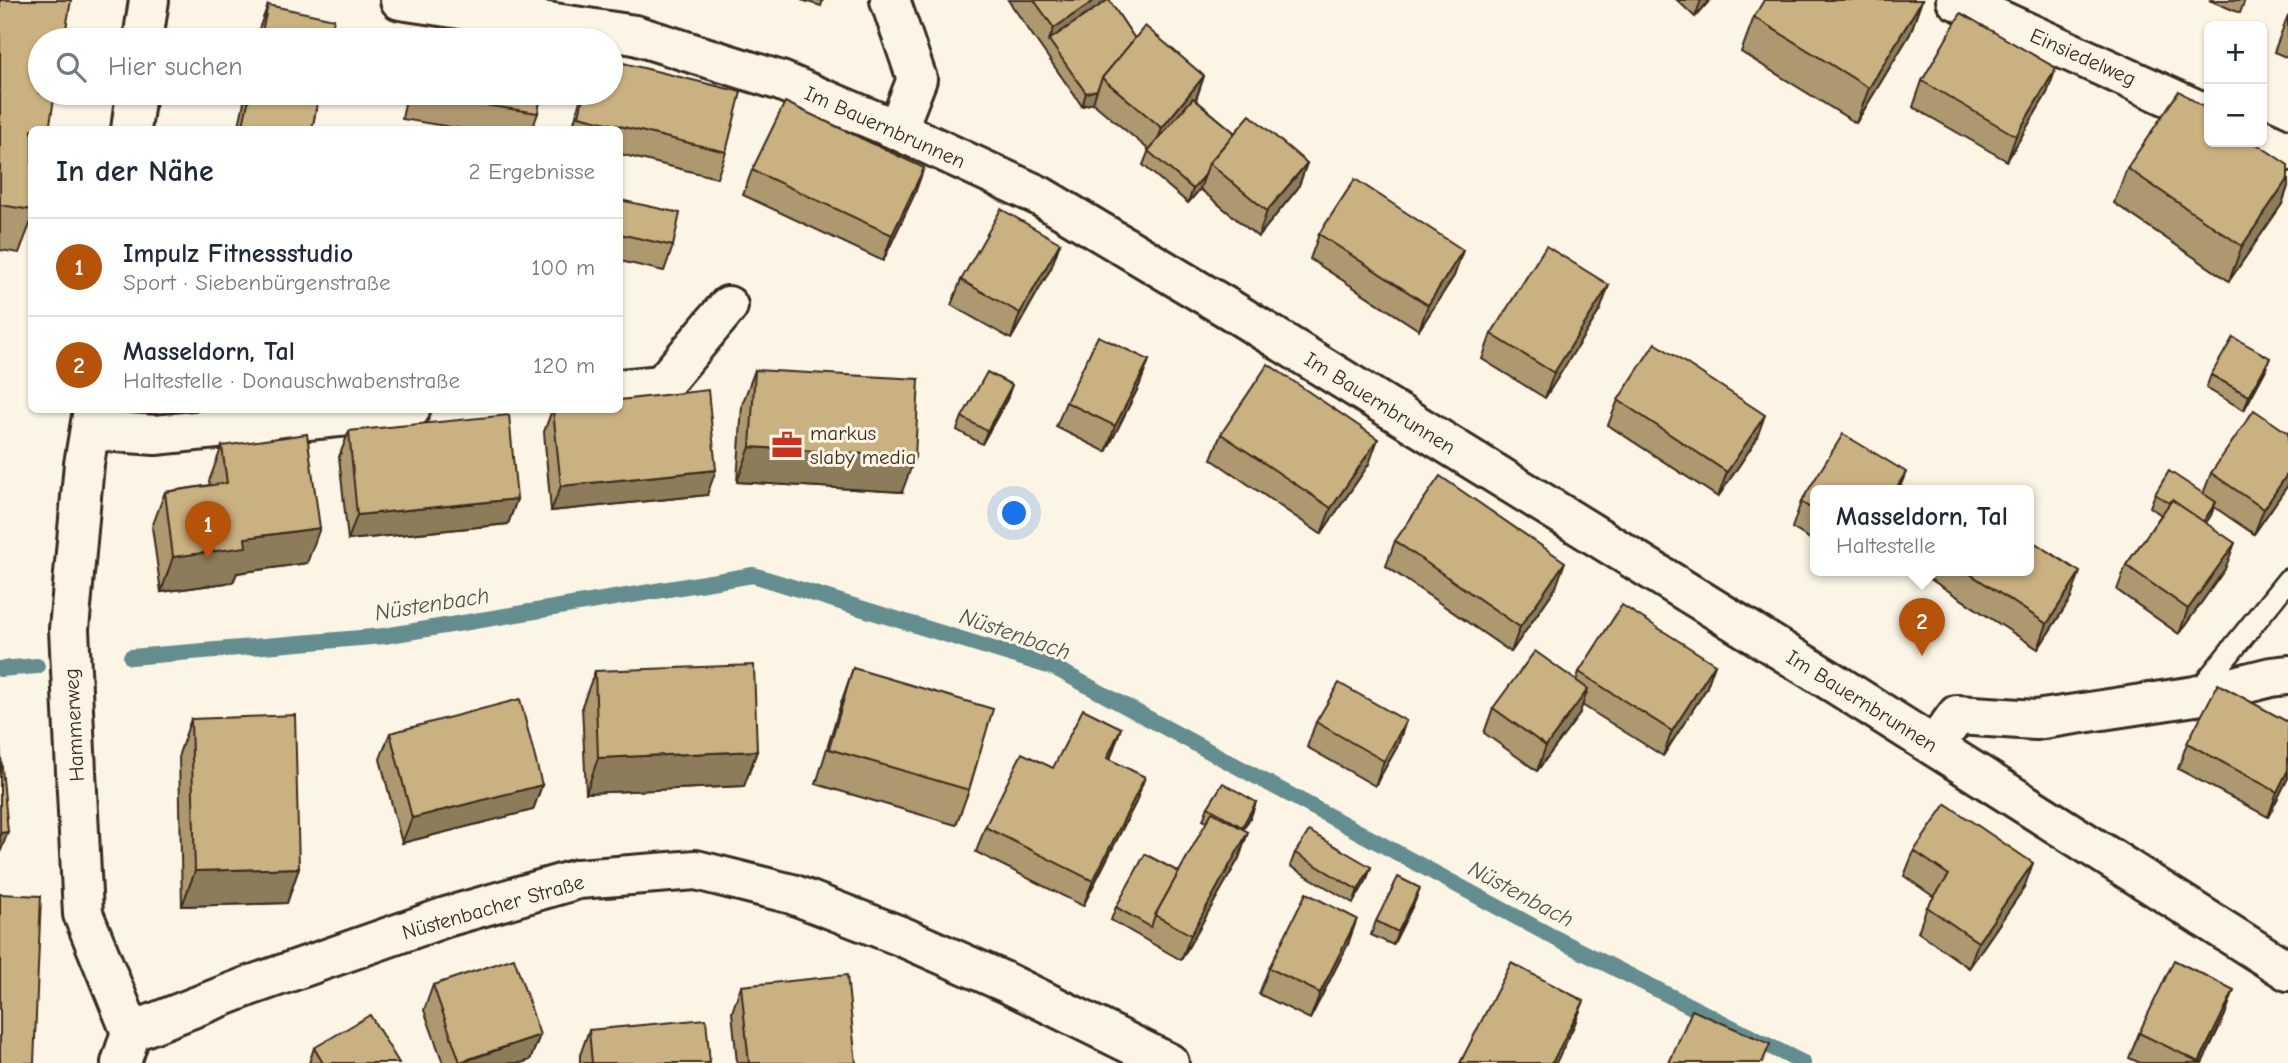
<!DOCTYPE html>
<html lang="de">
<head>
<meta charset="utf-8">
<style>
	body { margin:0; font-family:"Comic Neue",sans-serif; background:#f6f6f7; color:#1f2937 }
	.controls { position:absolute; right:21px; top:21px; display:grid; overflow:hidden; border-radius:10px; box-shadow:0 2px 5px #0004 }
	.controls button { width:63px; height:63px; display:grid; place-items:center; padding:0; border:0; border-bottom:2px solid #e0e1e3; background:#fff; color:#1f2937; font:35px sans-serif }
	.you { position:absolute; left:1015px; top:514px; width:24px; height:24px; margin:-18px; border:5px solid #fff; border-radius:50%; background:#1a73e8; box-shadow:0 0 0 10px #1a73e833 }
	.badge { display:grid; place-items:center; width:46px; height:46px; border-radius:50%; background:#b45309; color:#fff; font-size:23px; font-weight:700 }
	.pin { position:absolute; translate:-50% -58px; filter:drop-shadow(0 2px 4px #0008) }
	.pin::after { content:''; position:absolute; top:37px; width:24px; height:21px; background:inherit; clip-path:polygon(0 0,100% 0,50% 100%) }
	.popup { position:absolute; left:1810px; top:485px; width:224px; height:91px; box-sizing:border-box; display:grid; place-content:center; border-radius:10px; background:#fff; filter:drop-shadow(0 2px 5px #0005); font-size:23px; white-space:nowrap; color:#747a83 }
	.popup b { font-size:26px; color:#1f2937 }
	.popup::after { content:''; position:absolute; left:50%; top:100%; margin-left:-14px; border:14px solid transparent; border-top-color:#fff }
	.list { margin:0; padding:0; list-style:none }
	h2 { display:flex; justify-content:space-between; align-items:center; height:91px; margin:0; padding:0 28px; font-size:30px }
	h2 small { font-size:23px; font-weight:400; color:#747a83 }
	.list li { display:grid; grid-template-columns:46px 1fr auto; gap:21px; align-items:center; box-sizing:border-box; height:98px; padding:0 28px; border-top:2px solid #e0e1e3 }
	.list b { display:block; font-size:26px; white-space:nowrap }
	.list p { margin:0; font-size:23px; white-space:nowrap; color:#747a83 }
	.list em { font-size:23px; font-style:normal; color:#747a83 }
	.icon { flex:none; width:38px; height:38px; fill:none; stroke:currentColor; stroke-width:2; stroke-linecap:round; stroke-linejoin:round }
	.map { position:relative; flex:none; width:2288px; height:1063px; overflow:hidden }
	.search { position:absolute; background:#fff; box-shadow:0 2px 5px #0004; left:28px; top:28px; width:595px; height:77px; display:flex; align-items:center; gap:18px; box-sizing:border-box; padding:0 24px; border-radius:38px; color:#747a83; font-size:26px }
	.panel { position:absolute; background:#fff; box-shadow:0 2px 5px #0004; left:28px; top:126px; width:595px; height:287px; border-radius:10px }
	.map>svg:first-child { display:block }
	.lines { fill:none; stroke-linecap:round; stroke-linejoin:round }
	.stream { stroke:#638d8e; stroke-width:16 }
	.service-casing { stroke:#3b2a1e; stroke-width:26 }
	.minor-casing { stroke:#3b2a1e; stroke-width:44 }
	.tertiary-casing { stroke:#3b2a1e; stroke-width:44 }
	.secondary-casing { stroke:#3b2a1e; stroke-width:44 }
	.service { stroke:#fcf5e5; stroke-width:21 }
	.minor { stroke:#fcf5e5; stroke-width:38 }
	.tertiary { stroke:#fcf5e5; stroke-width:38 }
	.secondary { stroke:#fcf5e5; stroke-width:38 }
	.wall { fill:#ae986f; stroke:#3b2a1e; stroke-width:2 }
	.shaded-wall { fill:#8d7c5a; stroke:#3b2a1e; stroke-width:2 }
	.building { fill:#cab181; stroke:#3b2a1e; stroke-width:2 }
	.labels { text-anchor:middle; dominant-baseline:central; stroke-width:6; stroke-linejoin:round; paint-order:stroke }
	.street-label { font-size:21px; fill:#3b2a1e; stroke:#fcf5e5 }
	.poi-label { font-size:21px; fill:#3b2a1e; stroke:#fcf5e5; text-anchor:start }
	.water-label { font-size:23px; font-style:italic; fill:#4c534d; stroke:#fcf5e5 }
</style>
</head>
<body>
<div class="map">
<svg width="2288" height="1063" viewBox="0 0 2288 1063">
	<rect width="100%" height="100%" fill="#fcf5e5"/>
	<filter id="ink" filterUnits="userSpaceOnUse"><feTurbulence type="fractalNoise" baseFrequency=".0143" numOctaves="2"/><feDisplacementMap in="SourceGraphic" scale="14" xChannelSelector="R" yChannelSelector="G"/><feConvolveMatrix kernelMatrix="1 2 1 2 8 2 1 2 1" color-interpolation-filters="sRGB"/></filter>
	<g filter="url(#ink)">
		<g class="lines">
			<g class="stream">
				<path d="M131,657L384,636L753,575L1055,668L1555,938L1803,1063"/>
				<path d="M0,669L37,666"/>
			</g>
			<g class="service-casing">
				<path id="service" d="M2198,692L2288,580"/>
			</g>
			<g class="minor-casing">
				<g id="minor">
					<path d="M400,0L635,35L781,81L897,130L1040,196L1229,309L1839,686L2288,971"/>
					<path d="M890,0L917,79L897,130"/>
					<path d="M1956,0L2209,115"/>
					<path d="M2262,139L2288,151"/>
					<path d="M620,389L662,385L728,306"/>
					<path d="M90,430L155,435L410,410"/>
					<path d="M1934,746L1957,715L2036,720L2195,696L2271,677L2288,675"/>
				</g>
			</g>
			<g class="tertiary-casing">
				<g id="tertiary">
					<path d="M143,40L149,0"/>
					<path d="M131,130L136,93"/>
					<path d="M93,410L84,464L69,629L83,914L131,1032"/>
				</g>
			</g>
			<g class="secondary-casing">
				<path id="secondary" d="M121,1063L131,1032L249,986L446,917L578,879L696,870L792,894L903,937L1005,982L1169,1063"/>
			</g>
			<use href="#service" class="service"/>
			<use href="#minor" class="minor"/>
			<use href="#tertiary" class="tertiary"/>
			<use href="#secondary" class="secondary"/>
		</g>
		<g class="wall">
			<path d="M0,0L32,130V219L19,253L0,250Z"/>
			<path d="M801,0H823L821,6Z"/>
			<path d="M1008,0H1109L1135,39L1204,76L1196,100L1235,133L1307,163L1298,188L1258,237L1200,189L1188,203L1143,165L1149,150L1093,103L1082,106Z"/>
			<path d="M1677,0H1710L1695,17Z"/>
			<path d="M1922,0L1910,34L1856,123L1741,52L1754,17Z"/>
			<path d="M2209,0H2245L2240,13Z"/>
			<path d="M268,5L330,40H256L258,31Z"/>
			<path d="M2288,15V58L2274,52Z"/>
			<path d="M2056,68L2047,93L2007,161L1913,107L1922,81Z"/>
			<path d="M246,93H319L312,130H238Z"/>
			<path d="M407,93H541L538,113L532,130H469L402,119Z"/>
			<path d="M582,93H611L726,152L717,178L620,154V130H572Z"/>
			<path d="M2288,165V186L2282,204L2229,281L2114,203L2127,168Z"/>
			<path d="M752,170L915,193L883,261L743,195Z"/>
			<path d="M620,200L673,246L664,271L620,261Z"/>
			<path d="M1319,234L1463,250L1454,276L1419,330L1310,259Z"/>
			<path d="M1060,243L1051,268L1011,339L951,305L961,280Z"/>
			<path d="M1609,285L1600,310L1545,398L1482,359L1491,334Z"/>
			<path d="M1149,360L1139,386L1106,452L1056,427L1066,402Z"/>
			<path d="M755,370L902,492L737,482L742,405Z"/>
			<path d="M2265,371L2244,410L2206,388L2211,375Z"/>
			<path d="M1007,399L982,444L957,430L962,417Z"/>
			<path d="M1618,400L1756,440L1718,497L1608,425Z"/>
			<path d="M552,410H620L707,495L551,511L544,432Z"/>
			<path d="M349,431L517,499L508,524L348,540L339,457Z"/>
			<path d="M2288,433V485L2254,534L2214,507L2211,515L2206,523L2225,569L2179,634L2117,590L2126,565L2161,515L2150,507L2155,494H2203L2211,473Z"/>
			<path d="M1221,434L1369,464L1321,534L1211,459Z"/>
			<path d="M222,446L307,563L237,573L233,582L161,592L152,527L165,492L210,485L209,481Z"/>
			<path d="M1815,490V542L1792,528L1801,502Z"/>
			<path d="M1395,541L1556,587L1511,652L1386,566Z"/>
			<path d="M1922,570H2029L2071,598L2038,649L1921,573Z"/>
			<path d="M1715,664L1706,689L1663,756L1582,705L1579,715L1537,771L1484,733L1493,708L1576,681L1579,672Z"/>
			<path d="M853,668L969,790L956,825L816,784L841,703Z"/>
			<path d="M595,671L757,751L744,786L586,793L582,706Z"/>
			<path d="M191,719L299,868L287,903L182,906L179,754Z"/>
			<path d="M1406,721L1397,747L1375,786L1307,747L1316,722Z"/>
			<path d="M390,733L542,785L533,810L402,843L380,759Z"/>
			<path d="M2187,743L2288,778L2268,817L2178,769Z"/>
			<path d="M1112,754L1110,759L1136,802L1083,906L976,852L985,827L1053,768Z"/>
			<path d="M1256,802L1251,816L1243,830L1248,832L1239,858L1181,960L1111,920L1116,907L1179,872L1207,822L1203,820L1208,807Z"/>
			<path d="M1914,851L2024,888L1969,968L1918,932L1927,907L1934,897L1904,876Z"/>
			<path d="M1295,853L1371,867L1366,881L1353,903L1290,866Z"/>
			<path d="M1415,901L1393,945L1371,935L1376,921Z"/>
			<path d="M1348,944L1310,1019L1259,994L1269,968Z"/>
			<path d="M433,985L540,1035L530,1060L521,1063H443L424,1010Z"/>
			<path d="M741,986L856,1063H737L732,1012Z"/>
			<path d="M2225,1015L2202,1063H2140L2129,1058L2139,1033Z"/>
			<path d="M589,1030L710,1063H580V1055Z"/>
			<path d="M314,1048L399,1063H309Z"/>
		</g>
		<g class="shaded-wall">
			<path d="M1095,0H1109L1049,40L1054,28Z"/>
			<path d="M1701,0H1710L1695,17Z"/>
			<path d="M1922,0L1910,34L1856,123L1869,88Z"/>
			<path d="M2056,68L2047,93L2007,161L2016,136Z"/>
			<path d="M1204,76L1195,101L1153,154L1162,128Z"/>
			<path d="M1097,90L1093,103L1082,106L1086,93Z"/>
			<path d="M1307,163L1298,188L1258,237L1267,211Z"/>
			<path d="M924,168L915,193L883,261L892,235Z"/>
			<path d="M1205,175L1200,189L1188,203L1193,189Z"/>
			<path d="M2288,178V186L2282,204L2229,281L2242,246Z"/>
			<path d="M1060,243L1051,268L1011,339L1020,313Z"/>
			<path d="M1463,250L1454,276L1419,330L1428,305Z"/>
			<path d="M1609,285L1600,310L1545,398L1554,373Z"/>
			<path d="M2270,358L2265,371L2244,410L2249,396Z"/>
			<path d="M1149,360L1139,386L1106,452L1115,426Z"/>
			<path d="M1012,385L1007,399L982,444L987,431Z"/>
			<path d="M1765,415L1756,440L1718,497L1727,472Z"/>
			<path d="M1378,439L1369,464L1321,534L1331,508Z"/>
			<path d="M750,447L915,457L902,492L737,482Z"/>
			<path d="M716,470L707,495L551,511L561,486Z"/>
			<path d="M1906,472L1899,490H1895Z"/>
			<path d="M2288,473V485L2254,534L2264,509Z"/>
			<path d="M517,499L508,524L348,540L357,515Z"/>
			<path d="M2216,502L2211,515L2197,537L2202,524Z"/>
			<path d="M320,528L307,563L237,573L233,582L161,592L173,557L245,538Z"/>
			<path d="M2235,543L2225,569L2179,634L2188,609Z"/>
			<path d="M1565,562L1556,587L1511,652L1520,627Z"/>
			<path d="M2080,572L2071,598L2038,649L2047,624Z"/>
			<path d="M1715,664L1706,689L1663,756L1672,731Z"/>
			<path d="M1588,689L1579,715L1537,771L1546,746Z"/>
			<path d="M1406,721L1397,747L1375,786L1384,761Z"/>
			<path d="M1121,728L1112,754L1098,783L1107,758Z"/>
			<path d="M757,751L744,786L586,793L598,758Z"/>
			<path d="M2288,770V778L2268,817L2277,792Z"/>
			<path d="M1145,777L1136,802L1083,906L1093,881Z"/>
			<path d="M542,785L533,810L402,843L412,818Z"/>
			<path d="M1256,802L1251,816L1237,840L1242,827Z"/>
			<path d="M8,832L0,853V833Z"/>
			<path d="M1248,832L1239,858L1181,960L1191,935Z"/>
			<path d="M2033,863L2024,888L1969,968L1978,942Z"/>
			<path d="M1371,867L1366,881L1353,903L1358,890Z"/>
			<path d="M299,868L287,903L182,906L195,871Z"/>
			<path d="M1420,888L1415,901L1393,945L1398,932Z"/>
			<path d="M1357,919L1348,944L1310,1019L1320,993Z"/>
			<path d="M2234,990L2225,1015L2202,1063H2199Z"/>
			<path d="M1584,1001L1574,1026L1556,1063H1552Z"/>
			<path d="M540,1035L530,1060L521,1063H460Z"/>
		</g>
		<g class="building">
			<path d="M0,0H71L64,40H40V93H55L49,130H32V210L0,205Z"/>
			<path d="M1034,0H1095L1054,28Z"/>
			<path d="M1108,0H1109L1135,39L1102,78L1097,90L1086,93L1049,40Z"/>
			<path d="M1764,0H1922L1869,88L1754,17Z"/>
			<path d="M268,5L334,19L330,40H260Z"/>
			<path d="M1961,13L2056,68L2016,136L1922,81Z"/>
			<path d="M1145,26L1204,76L1162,128L1102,78Z"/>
			<path d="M421,34L460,40H420Z"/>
			<path d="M611,60L741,92L726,152L579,116L584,93H611Z"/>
			<path d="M2179,91L2209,111V142H2254L2288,165V178L2242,246L2127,168Z"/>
			<path d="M250,93H319L312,130H242Z"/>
			<path d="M412,93H541L538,113L412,94Z"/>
			<path d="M1193,98L1235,133L1209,163L1205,175L1193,189L1148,151Z"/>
			<path d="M785,102L924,168L892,235L752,170Z"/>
			<path d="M1250,115L1307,163L1267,211L1209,163Z"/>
			<path d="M1355,179L1463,250L1428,305L1319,234Z"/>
			<path d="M620,200L680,213L673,246L620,234Z"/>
			<path d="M1001,209L1060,243L1020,313L961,280Z"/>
			<path d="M1546,246L1609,285L1554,373L1491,334Z"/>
			<path d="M1098,336L1149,360L1115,426L1066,402Z"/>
			<path d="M2233,337L2270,358L2249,396L2211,375Z"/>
			<path d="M1655,343L1765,415L1727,472L1618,400Z"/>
			<path d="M1268,364L1378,439L1331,508L1221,434Z"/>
			<path d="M755,370L919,379L915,457L750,447Z"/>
			<path d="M987,372L1012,385L987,431L962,417Z"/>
			<path d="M708,390L716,470L561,486L553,410H620V400Z"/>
			<path d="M2254,410L2288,433V473L2264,509L2211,473Z"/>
			<path d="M509,415L517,499L357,515L349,431Z"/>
			<path d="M307,434L320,528L245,538L246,547L173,557L165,492L227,483L222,446Z"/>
			<path d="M1843,434L1906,472L1895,490H1815V511L1801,502Z"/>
			<path d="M2169,471L2216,502L2203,522L2172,500L2169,503L2155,494Z"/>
			<path d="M1440,476L1565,562L1520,627L1395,541Z"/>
			<path d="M2172,500L2235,543L2188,609L2126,565Z"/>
			<path d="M2029,539L2080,572L2047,624L1964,570H2029Z"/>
			<path d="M1622,605L1715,664L1672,731L1579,672Z"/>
			<path d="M1535,651L1588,689L1546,746L1493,708Z"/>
			<path d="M754,665L757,751L598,758L595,671Z"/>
			<path d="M853,668L993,709L969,790L829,749Z"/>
			<path d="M1339,683L1406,721L1384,761L1316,722Z"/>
			<path d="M2218,684L2288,722V770L2277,792L2187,743Z"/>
			<path d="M520,699L542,785L412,818L390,733Z"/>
			<path d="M1083,709L1121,728L1107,758L1145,777L1093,881L985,827L1022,753L1053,768Z"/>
			<path d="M295,715L299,868L195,871L191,719Z"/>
			<path d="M0,746L8,832L0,833Z"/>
			<path d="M1223,783L1256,802L1242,827L1208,807Z"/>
			<path d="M1946,804L2033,863L1978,942L1927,907L1949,875L1914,851Z"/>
			<path d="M1212,812L1248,832L1191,935L1155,915Z"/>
			<path d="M1309,831L1371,867L1358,890L1295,853Z"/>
			<path d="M1145,854L1179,872L1155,915L1151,927L1116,907Z"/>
			<path d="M1398,877L1420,888L1398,932L1376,921Z"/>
			<path d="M1306,893L1357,919L1320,993L1269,968Z"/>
			<path d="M0,894L41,896L34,1063H0Z"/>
			<path d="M514,958L540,1035L460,1062L433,985Z"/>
			<path d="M2174,960L2234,990L2199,1062L2139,1033Z"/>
			<path d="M1511,963L1584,1001L1552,1063H1460Z"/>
			<path d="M847,975L856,1063H749L741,986Z"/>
			<path d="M1692,1010L1770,1044L1762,1063H1669Z"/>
			<path d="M370,1015L399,1063H323L314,1048Z"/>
			<path d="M706,1019L710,1063H592L589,1030Z"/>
		</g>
	</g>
	<defs>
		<g id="office-bare" transform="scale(2.415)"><path d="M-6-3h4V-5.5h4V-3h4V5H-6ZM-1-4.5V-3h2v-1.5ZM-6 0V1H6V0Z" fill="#c8321e" stroke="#fcf5e5" stroke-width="2.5" paint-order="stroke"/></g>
	</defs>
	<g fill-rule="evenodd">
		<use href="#office-bare" x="787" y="445"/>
	</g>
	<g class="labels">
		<g class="street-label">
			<text transform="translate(2083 57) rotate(24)">Einsiedelweg</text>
			<text transform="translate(885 127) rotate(24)">Im Bauernbrunnen</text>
			<text transform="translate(1380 403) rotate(32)">Im Bauernbrunnen</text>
			<text transform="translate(1862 701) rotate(32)">Im Bauernbrunnen</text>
			<text transform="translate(74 725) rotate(-93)">Hammerweg</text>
			<text transform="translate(493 907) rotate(-16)">Nüstenbacher Straße</text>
		</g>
		<g class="poi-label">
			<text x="810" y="433">markus<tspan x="810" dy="24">slaby media</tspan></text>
		</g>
		<g class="water-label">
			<text transform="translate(432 604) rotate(-9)">Nüstenbach</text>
			<text transform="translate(1015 634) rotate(19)">Nüstenbach</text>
			<text transform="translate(1521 894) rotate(28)">Nüstenbach</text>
		</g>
	</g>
</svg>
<div class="controls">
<button>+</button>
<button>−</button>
</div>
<div class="you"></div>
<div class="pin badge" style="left:208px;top:559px">1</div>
<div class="pin badge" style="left:1922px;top:656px">2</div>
<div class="popup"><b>Masseldorn, Tal</b>Haltestelle</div>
<div class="search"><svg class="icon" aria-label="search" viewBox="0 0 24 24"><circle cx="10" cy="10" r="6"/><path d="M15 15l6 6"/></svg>Hier suchen</div>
<section class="panel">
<h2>In der Nähe<small>2 Ergebnisse</small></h2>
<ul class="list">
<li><span class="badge">1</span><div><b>Impulz Fitnessstudio</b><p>Sport · Siebenbürgenstraße</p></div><em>100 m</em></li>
<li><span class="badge">2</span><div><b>Masseldorn, Tal</b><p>Haltestelle · Donauschwabenstraße</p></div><em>120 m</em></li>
</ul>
</section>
</div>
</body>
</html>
